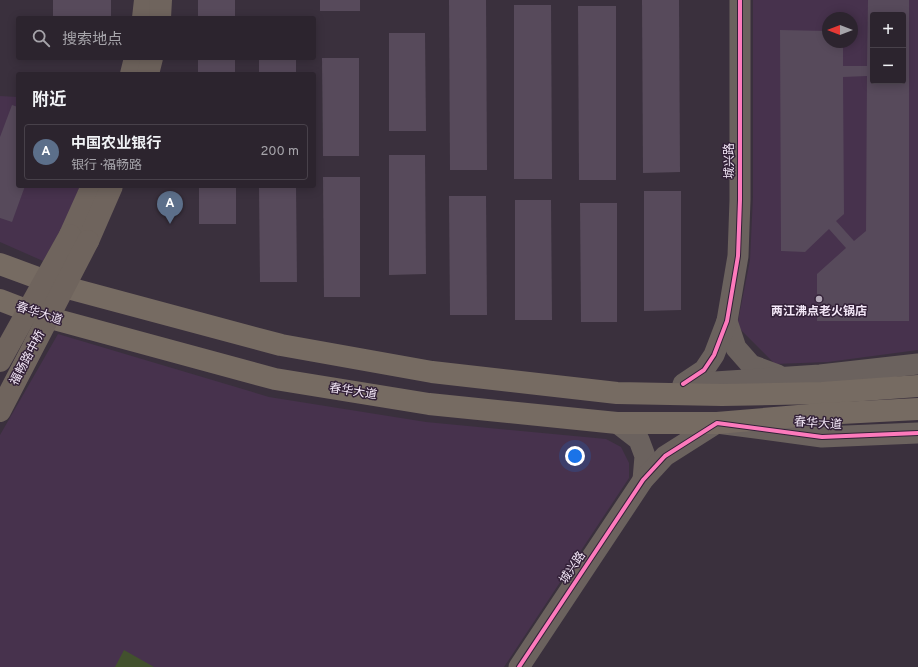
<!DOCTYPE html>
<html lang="zh">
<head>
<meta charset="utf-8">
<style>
	body { margin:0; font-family:Overpass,"Noto Sans SC",sans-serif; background:#38303a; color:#f1f3f6 }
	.controls { position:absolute; right:12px; top:12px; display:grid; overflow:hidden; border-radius:4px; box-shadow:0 2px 10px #0003 }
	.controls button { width:36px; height:36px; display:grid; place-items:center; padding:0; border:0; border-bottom:1px solid #48414a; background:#2c242e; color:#f1f3f6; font:20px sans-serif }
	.compass { position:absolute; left:822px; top:12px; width:36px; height:36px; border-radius:50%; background:#2c242e; box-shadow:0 2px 10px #0003; rotate:270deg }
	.you { position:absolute; left:575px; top:456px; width:14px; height:14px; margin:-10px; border:3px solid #fff; border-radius:50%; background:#1a73e8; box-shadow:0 0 0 6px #1a73e833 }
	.badge { display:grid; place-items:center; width:26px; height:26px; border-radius:50%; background:#ea580c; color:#fff; font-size:13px; font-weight:700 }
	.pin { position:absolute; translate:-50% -33px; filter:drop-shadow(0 1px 2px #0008) }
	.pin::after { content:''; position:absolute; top:21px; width:14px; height:12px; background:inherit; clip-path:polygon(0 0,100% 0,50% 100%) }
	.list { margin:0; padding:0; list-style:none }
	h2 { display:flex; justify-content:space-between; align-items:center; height:52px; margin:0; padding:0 16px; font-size:17px }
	h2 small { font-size:13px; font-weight:400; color:#a6a4aa }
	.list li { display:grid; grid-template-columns:26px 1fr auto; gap:12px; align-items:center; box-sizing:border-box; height:56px; margin:0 8px 8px; padding:0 8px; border:1px solid #48414a; border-radius:4px }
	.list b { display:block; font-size:15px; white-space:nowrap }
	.list p { margin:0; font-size:13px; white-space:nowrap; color:#a6a4aa }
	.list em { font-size:13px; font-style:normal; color:#a6a4aa }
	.icon { flex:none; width:22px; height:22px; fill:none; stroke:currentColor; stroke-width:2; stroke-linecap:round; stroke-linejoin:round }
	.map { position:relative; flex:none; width:918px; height:667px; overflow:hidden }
	.search { position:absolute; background:#2c242e; box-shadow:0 2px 10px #0003; left:16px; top:16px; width:300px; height:44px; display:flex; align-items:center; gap:10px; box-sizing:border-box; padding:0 14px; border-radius:4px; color:#a6a4aa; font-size:15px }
	.panel { position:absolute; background:#2c242e; box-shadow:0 2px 10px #0003; left:16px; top:72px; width:300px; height:116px; border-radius:4px }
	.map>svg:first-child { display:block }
	.built { fill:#47324d; fill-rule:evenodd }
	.green { fill:#42512d }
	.building { fill:#574a5b; fill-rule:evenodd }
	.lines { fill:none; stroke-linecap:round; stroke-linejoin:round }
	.tertiary { stroke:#6b625e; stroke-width:21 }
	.secondary { stroke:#6f645d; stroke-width:22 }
	.primary { stroke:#766b62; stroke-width:22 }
	.secondary-bridge { stroke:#6f645d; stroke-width:22 }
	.cycleway-casing { stroke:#332138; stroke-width:6 }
	.cycleway { stroke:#fd7abc; stroke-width:4 }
	.poi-dot { fill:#b3a8b7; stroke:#332138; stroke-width:1.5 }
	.labels { text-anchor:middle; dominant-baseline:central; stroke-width:3; stroke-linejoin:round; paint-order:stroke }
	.street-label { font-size:12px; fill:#f4e8f8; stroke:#332138 }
	.poi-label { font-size:12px; font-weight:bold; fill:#f4e8f8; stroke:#332138 }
</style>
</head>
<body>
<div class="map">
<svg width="918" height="667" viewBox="0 0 918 667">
	<rect width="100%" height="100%" fill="#3a303d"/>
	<g class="built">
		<path d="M753,0H918V350L828,362L775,364L737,326L750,260L753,196ZM873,15H903V81H873ZM828,18H852V42H828Z"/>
		<path d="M0,96L18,97V186H81L63,226L43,261L0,242Z"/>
		<path d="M58,334L269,397L426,422L606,439L621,447L629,463V478L504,667H0V435Z"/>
	</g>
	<path class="green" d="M124,650L154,667H115Z"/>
	<g class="building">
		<rect x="53" y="0" width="58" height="18"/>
		<rect x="198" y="0" width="37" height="18"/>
		<rect x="320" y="0" width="40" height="11"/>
		<path d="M449,0H486L487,170H450Z"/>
		<path d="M642,0H679L680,172L643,173Z"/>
		<path d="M868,0H909V321H817V274L846,248L829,229L805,252L781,251L780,30L828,31V42H843V66H867ZM873,15H903V81H873ZM867,76L866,231L854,241L836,221L844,214L843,77Z"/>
		<path d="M514,5H551L552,179H514Z"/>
		<path d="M578,6H616V180H579Z"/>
		<path d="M389,33H425L426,131H389Z"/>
		<rect x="198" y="58" width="37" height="16"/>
		<rect x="259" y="58" width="37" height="16"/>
		<path d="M322,58H359V156H323Z"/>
		<path d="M12,105L18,107V186H25L12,222L0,218V137Z"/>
		<path d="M389,155H425L426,274L389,275Z"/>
		<path d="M323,177H360V297H324Z"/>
		<rect x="199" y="186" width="37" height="38"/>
		<path d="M259,186H296L297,282H260Z"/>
		<path d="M644,191H681V310L644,311Z"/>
		<path d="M449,196H486L487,315H450Z"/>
		<path d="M515,200H551L552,320H515Z"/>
		<path d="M580,203H617V322H581Z"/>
	</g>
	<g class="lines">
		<g class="tertiary">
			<path d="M727,321L736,348L751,365L778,375"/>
			<path d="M683,384L704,370L714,355L727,321L738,256L740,200V0"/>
			<path d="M684,384L820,375L918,364"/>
			<path d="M617,423L639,440L645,456L643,480"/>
			<path d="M519,667L643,480L665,456L717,423L822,437L918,433"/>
		</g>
		<g class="secondary">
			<path d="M143,18L145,0"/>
			<path d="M160,18L161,0"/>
			<path d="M131,74L135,58"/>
			<path d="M148,74L152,58"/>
			<path d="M70,235L92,186"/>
			<path d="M88,241L112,186"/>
		</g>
		<g class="primary">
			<path d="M0,264L57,285L281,345L432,372L617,393L722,395L822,393L918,386"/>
			<path d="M0,300L39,315L275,379L429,404L617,423H717L822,414L918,409"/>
		</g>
		<g class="secondary-bridge">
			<path d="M0,361L70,235"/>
			<path d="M0,411L88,241"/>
		</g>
		<g class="cycleway-casing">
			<g id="cycleway">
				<path d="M683,384L704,370L714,355L727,321L738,256L740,200V0"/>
				<path d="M519,667L643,480L665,456L717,423L822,437L918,433"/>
			</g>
		</g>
		<use href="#cycleway" class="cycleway"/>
	</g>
	<circle class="poi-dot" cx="819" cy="299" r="4"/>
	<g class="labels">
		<g class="street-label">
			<text transform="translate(730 161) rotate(-90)">城兴路</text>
			<text transform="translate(39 314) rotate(18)">春华大道</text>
			<text transform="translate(28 358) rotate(-62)">福畅路中桥</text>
			<text transform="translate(353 392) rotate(9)">春华大道</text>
			<text transform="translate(818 424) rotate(4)">春华大道</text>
			<text transform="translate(573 568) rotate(-56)">城兴路</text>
		</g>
		<g class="poi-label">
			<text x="819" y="312">两江沸点老火锅店</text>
		</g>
	</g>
</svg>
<div class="controls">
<button>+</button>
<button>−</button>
</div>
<svg class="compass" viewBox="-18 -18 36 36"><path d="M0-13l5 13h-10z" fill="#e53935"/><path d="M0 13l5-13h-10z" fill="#a6a4aa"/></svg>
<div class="you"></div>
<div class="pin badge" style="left:170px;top:224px;background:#5c6f8a">A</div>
<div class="search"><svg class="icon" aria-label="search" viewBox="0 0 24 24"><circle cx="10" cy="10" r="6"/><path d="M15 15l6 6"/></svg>搜索地点</div>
<section class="panel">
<h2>附近<small></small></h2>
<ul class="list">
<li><span class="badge" style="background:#5c6f8a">A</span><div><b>中国农业银行</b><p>银行 · 福畅路</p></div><em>200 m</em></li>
</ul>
</section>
</div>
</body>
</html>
